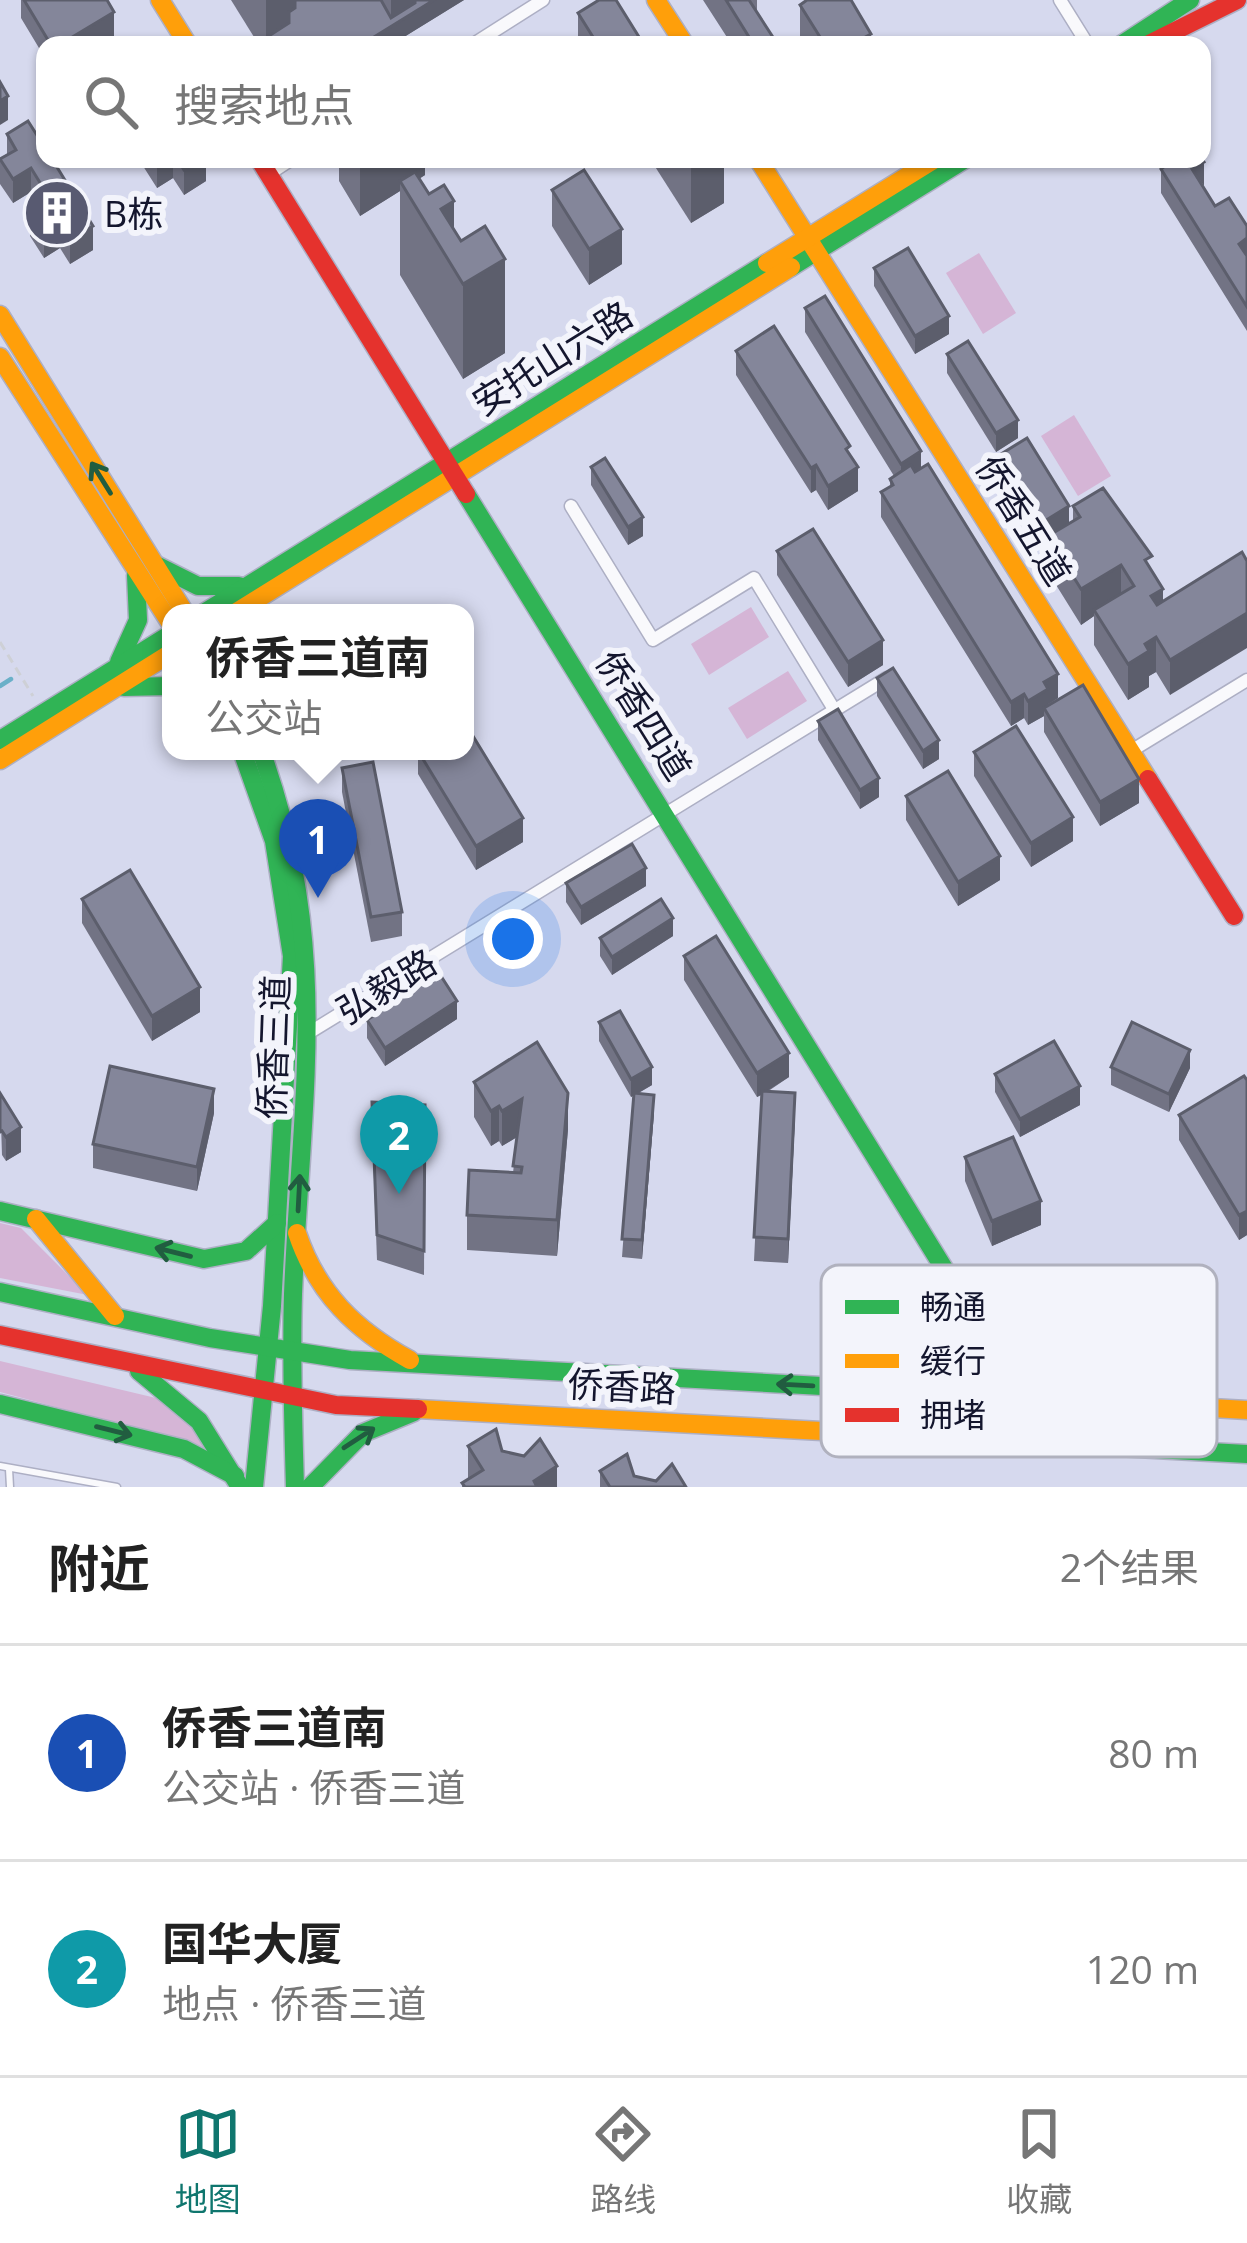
<!DOCTYPE html>
<html lang="zh">
<head>
<meta charset="utf-8">
<style>
	body { margin:0; font-family:"Open Sans","Noto Sans SC",sans-serif; background:#f2f2f2; color:#222 }
	.you { position:absolute; left:513px; top:939px; width:42px; height:42px; margin:-30px; border:9px solid #fff; border-radius:50%; background:#1a73e8; box-shadow:0 0 0 18px #1a73e833 }
	.badge { display:grid; place-items:center; width:78px; height:78px; border-radius:50%; background:#0f766e; color:#fff; font-size:39px; font-weight:700 }
	.pin { position:absolute; translate:-50% -99px; filter:drop-shadow(0 3px 6px #0008) }
	.pin::after { content:''; position:absolute; top:63px; width:42px; height:36px; background:inherit; clip-path:polygon(0 0,100% 0,50% 100%) }
	.popup { position:absolute; left:162px; top:604px; width:312px; height:156px; box-sizing:border-box; display:grid; place-content:center; border-radius:24px; background:#fff; filter:drop-shadow(0 3px 9px #0005); font-size:39px; white-space:nowrap; color:#767676 }
	.popup b { font-size:45px; color:#222 }
	.popup::after { content:''; position:absolute; left:50%; top:100%; margin-left:-24px; border:24px solid transparent; border-top-color:#fff }
	.list { margin:0; padding:0; list-style:none }
	h2 { display:flex; justify-content:space-between; align-items:center; height:156px; margin:0; padding:0 48px; font-size:51px }
	h2 small { font-size:39px; font-weight:400; color:#767676 }
	.list li { display:grid; grid-template-columns:78px 1fr auto; gap:36px; align-items:center; box-sizing:border-box; height:216px; padding:0 48px; border-top:3px solid #e0e0e0 }
	.list b { display:block; font-size:45px; white-space:nowrap }
	.list p { margin:0; font-size:39px; white-space:nowrap; color:#767676 }
	.list em { font-size:39px; font-style:normal; color:#767676 }
	.icon { flex:none; width:66px; height:66px; fill:none; stroke:currentColor; stroke-width:2; stroke-linecap:round; stroke-linejoin:round }
	.map { position:relative; flex:none; width:1247px; height:1487px; overflow:hidden }
	.search { position:absolute; background:#fff; box-shadow:0 3px 9px #0004; left:36px; right:36px; top:36px; height:132px; display:flex; align-items:center; gap:30px; box-sizing:border-box; padding:0 42px; border-radius:24px; color:#767676; font-size:45px }
	.sheet { height:588px; background:#fff }
	nav { display:flex; justify-content:space-around; align-items:center; box-sizing:border-box; height:168px; border-top:3px solid #e0e0e0; background:#fff; font-size:33px; color:#767676 }
	nav a { display:grid; justify-items:center; gap:6px }
	nav .on { color:#0f766e }
	.map>svg:first-child { display:block }
	.green { fill:#d5b5d6 }
	.lines { fill:none; stroke-linecap:round; stroke-linejoin:round }
	.stream { stroke:#6ab0c8; stroke-width:4.5 }
	.lane-casing { stroke:#adafc4; stroke-width:9 }
	.street-casing { stroke:#adafc4; stroke-width:15 }
	.fast-casing { stroke:#adafc4; stroke-width:21 }
	.slow-casing { stroke:#adafc4; stroke-width:21 }
	.jam-casing { stroke:#adafc4; stroke-width:21 }
	.path { stroke:#ced0d6; stroke-width:3; stroke-dasharray:9 6; stroke-linecap:butt }
	.lane { stroke:#f9f9fc; stroke-width:6 }
	.street { stroke:#f9f9fc; stroke-width:12 }
	.fast { stroke:#30b455; stroke-width:18 }
	.slow { stroke:#ff9f0a; stroke-width:18 }
	.jam { stroke:#e5322d; stroke-width:18 }
	.wall { fill:#727384 }
	.shaded-wall { fill:#5c5e6c }
	.building { fill:#84869a; stroke:#5c5e6c; stroke-width:3 }
	.oneway { stroke:#215d40 }
	.labels { text-anchor:middle; dominant-baseline:central; stroke-width:12; stroke-linejoin:round; paint-order:stroke }
	.poi-label { font-size:36px; fill:#14162e; stroke:#f3f4fb; text-anchor:start }
	.street-label { font-size:36px; fill:#14162e; stroke:#f3f4fb }
	.key { fill:#f3f4fb; stroke:#b0b1be; stroke-width:3 }
	.key-label { font-size:33px; fill:#14162e }
</style>
</head>
<body>
<div class="map">
<svg width="1247" height="1487" viewBox="0 0 1247 1487">
	<rect width="100%" height="100%" fill="#d6d9ee"/>
	<g class="green">
		<path d="M979,253L1016,313L983,334L946,273Z"/>
		<path d="M1074,415L1111,476L1078,496L1041,436Z"/>
		<path d="M751,607L769,637L709,675L691,644Z"/>
		<path d="M788,671L807,701L747,739L728,708Z"/>
		<path d="M0,1223L21,1228L88,1295L0,1278Z"/>
		<path d="M0,1361L156,1398L184,1413L212,1455L175,1439L0,1392Z"/>
	</g>
	<g class="lines">
		<path class="stream" d="M0,686L11,679"/>
		<g class="lane-casing">
			<g id="lane">
				<path d="M0,1466L117,1487"/>
				<path d="M9,1469L10,1487"/>
			</g>
		</g>
		<g class="street-casing">
			<g id="street">
				<path d="M1060,0L1088,45"/>
				<path d="M472,45L543,0"/>
				<path d="M269,174L292,159"/>
				<path d="M571,506L653,640L754,578L835,711"/>
				<path d="M1131,751L1247,680"/>
				<path d="M307,1034L887,678"/>
			</g>
		</g>
		<g class="fast-casing">
			<g id="fast">
				<path d="M1121,45L1190,0"/>
				<path d="M791,267L965,159"/>
				<path d="M466,494L969,1309L1014,1368L1062,1400"/>
				<path d="M158,566L198,586H239"/>
				<path d="M204,613L767,263"/>
				<path d="M119,662L138,620L136,575"/>
				<path d="M124,687L171,686"/>
				<path d="M0,740L171,634"/>
				<path d="M242,751L274,841L292,956L272,1306L254,1487"/>
				<path d="M261,751C332,946 301,1096 293,1294C291,1359 293,1423 295,1487"/>
				<path d="M0,1211L204,1259L246,1251L277,1223"/>
				<path d="M0,1292L210,1338L350,1360L950,1393"/>
				<path d="M139,1371L199,1421L240,1487"/>
				<path d="M896,1391L958,1352L969,1309"/>
				<path d="M0,1404L184,1449L235,1476"/>
				<path d="M987,1440L1247,1454"/>
				<path d="M310,1487L363,1433L414,1412"/>
			</g>
		</g>
		<g class="slow-casing">
			<g id="slow">
				<path d="M160,0L188,45"/>
				<path d="M656,0L685,45"/>
				<path d="M758,159L1148,779"/>
				<path d="M767,263L935,159"/>
				<path d="M0,315L185,613"/>
				<path d="M0,357L171,624"/>
				<path d="M235,613L791,267"/>
				<path d="M0,760L171,653"/>
				<path d="M36,1219L115,1316"/>
				<path d="M297,1233C317,1293 355,1330 410,1360"/>
				<path d="M950,1393L1247,1410"/>
				<path d="M418,1409L987,1440"/>
			</g>
		</g>
		<g class="jam-casing">
			<g id="jam">
				<path d="M1147,45L1237,0"/>
				<path d="M259,159L466,494"/>
				<path d="M1148,779L1234,916"/>
				<path d="M0,1335L336,1405L418,1409"/>
			</g>
		</g>
		<path class="path" d="M0,642L33,696"/>
		<use href="#lane" class="lane"/>
		<use href="#street" class="street"/>
		<use href="#fast" class="fast"/>
		<use href="#slow" class="slow"/>
		<use href="#jam" class="jam"/>
	</g>
	<g class="wall">
		<path d="M21,0H107L114,36L99,45H45V58L21,18Z"/>
		<path d="M231,0H464L391,45H259Z"/>
		<path d="M703,0H757V13L778,45H732Z"/>
		<path d="M800,5L871,45H800Z"/>
		<path d="M578,13L644,45H578Z"/>
		<path d="M7,134L93,250L70,264L60,248L44,258L30,236V211L39,206L31,192L13,203L0,184V159L7,156Z"/>
		<path d="M143,159H206V181L184,195L173,178L157,188L143,166Z"/>
		<path d="M339,159H425V175L419,179L454,230L505,353L463,379L400,275V191L360,216L339,181Z"/>
		<path d="M654,159H724V203L691,223L654,165Z"/>
		<path d="M1161,169L1203,187L1215,206L1247,226V331L1161,193Z"/>
		<path d="M552,190L622,264L589,285L552,226Z"/>
		<path d="M874,268L949,334L915,354L874,286Z"/>
		<path d="M805,308L921,468L1058,698L1048,705L1139,803L1100,826L1044,732V716L1028,725L1024,718L1011,726L881,517V492L890,487V479L894,476L805,332Z"/>
		<path d="M736,351L850,455L858,491L828,510L816,490L811,493L736,375Z"/>
		<path d="M947,354L1018,438L996,452L947,373Z"/>
		<path d="M993,459L1069,524L1073,521V506L1152,571L1163,601L1242,552L1170,695L1156,672L1149,676V687L1128,700L1094,645V616L1081,625L1048,572V537L1035,545L993,477Z"/>
		<path d="M591,467L643,536L628,545L591,485Z"/>
		<path d="M777,551L883,665L848,687L777,575Z"/>
		<path d="M877,678L939,759L923,769L877,696Z"/>
		<path d="M818,721L879,797L860,809L818,740Z"/>
		<path d="M418,751L523,842L476,870L418,774Z"/>
		<path d="M974,752L1073,841L1031,867L974,776Z"/>
		<path d="M342,768L402,912V936L371,942L342,792Z"/>
		<path d="M906,796L1000,880L958,906L906,820Z"/>
		<path d="M566,883L646,886L581,925L566,902Z"/>
		<path d="M82,899L200,1012L152,1041L82,923Z"/>
		<path d="M673,936L612,975L600,956V938Z"/>
		<path d="M684,956L789,1077L767,1092L795,1117L788,1263L754,1261L762,1095L757,1097L684,980Z"/>
		<path d="M457,1019L385,1066L367,1038V1020Z"/>
		<path d="M599,1022L652,1085L637,1094L654,1113L642,1259L622,1257L634,1095L631,1097L599,1041Z"/>
		<path d="M1111,1067L1190,1068L1169,1112L1111,1085Z"/>
		<path d="M995,1074L1080,1105L1020,1137L995,1092Z"/>
		<path d="M1247,1080V1235L1239,1240L1179,1140V1115Z"/>
		<path d="M474,1082L568,1129L557,1256L467,1250V1215L513,1173L517,1137L502,1146L499,1141L491,1146L474,1117Z"/>
		<path d="M0,1093L21,1152L6,1161L2,1155Z"/>
		<path d="M425,1105L424,1275L377,1260L372,1126Z"/>
		<path d="M214,1113L197,1191L93,1168V1144Z"/>
		<path d="M965,1157L1041,1225L992,1246L965,1181Z"/>
		<path d="M468,1446L502,1451L557,1487H462V1483L468,1479Z"/>
		<path d="M600,1471L634,1476L686,1487H600Z"/>
	</g>
	<g class="shaded-wall">
		<path d="M266,0H295V26L266,45Z"/>
		<path d="M391,0H464L391,45H361L391,26Z"/>
		<path d="M114,12V36L99,45H59Z"/>
		<path d="M871,34V45H850Z"/>
		<path d="M8,96V120L0,125V101Z"/>
		<path d="M165,159H173V178L157,188V164Z"/>
		<path d="M202,159H206V181L184,195V170Z"/>
		<path d="M360,159H425V175L404,188L400,181V191L360,216Z"/>
		<path d="M513,159H528L513,168Z"/>
		<path d="M691,159H724V203L691,223Z"/>
		<path d="M1204,162V186L1192,169Z"/>
		<path d="M31,168V192L13,203V179Z"/>
		<path d="M454,201V270L441,209Z"/>
		<path d="M60,224V248L44,258V234Z"/>
		<path d="M93,226V250L70,264V240Z"/>
		<path d="M622,229V264L589,285V249Z"/>
		<path d="M1247,238V263L1239,244Z"/>
		<path d="M505,259V353L463,379V284Z"/>
		<path d="M949,316V334L915,354V336Z"/>
		<path d="M1018,420V438L996,452V433Z"/>
		<path d="M921,451V476L901,488V464Z"/>
		<path d="M816,465V490L811,493V468Z"/>
		<path d="M858,467V491L828,510V486Z"/>
		<path d="M1069,506V524L1035,545V527Z"/>
		<path d="M643,517V536L628,545V527Z"/>
		<path d="M1121,565V600L1094,610V616L1081,625V589Z"/>
		<path d="M1163,589V624L1151,596Z"/>
		<path d="M1247,613V648L1170,695V660Z"/>
		<path d="M1156,637V672L1149,676V687L1128,700V664L1145,644Z"/>
		<path d="M883,640V665L848,687V662Z"/>
		<path d="M1058,674V698L1048,704V713L1044,708V716L1028,725V701L1044,682Z"/>
		<path d="M1024,694V718L1011,726V702Z"/>
		<path d="M939,740V759L923,769V751Z"/>
		<path d="M879,778V797L860,809V790Z"/>
		<path d="M1139,779V803L1100,826V802Z"/>
		<path d="M1073,817V841L1031,867V843Z"/>
		<path d="M523,818V842L476,870V846Z"/>
		<path d="M1000,856V880L958,906V882Z"/>
		<path d="M646,868V886L581,925V907Z"/>
		<path d="M673,918V936L612,975V957Z"/>
		<path d="M200,987V1012L152,1041V1016Z"/>
		<path d="M457,1001V1019L385,1066V1048Z"/>
		<path d="M1190,1050V1068L1169,1112V1094Z"/>
		<path d="M789,1053V1077L757,1097V1073Z"/>
		<path d="M652,1067V1085L631,1097V1079Z"/>
		<path d="M1080,1086V1105L1020,1137V1119Z"/>
		<path d="M214,1089V1113L197,1191V1167Z"/>
		<path d="M568,1093V1129L557,1256V1220Z"/>
		<path d="M795,1093V1117L788,1263V1239Z"/>
		<path d="M654,1095V1113L642,1259V1240Z"/>
		<path d="M522,1099V1134L502,1146V1111Z"/>
		<path d="M499,1106V1141L491,1146V1111Z"/>
		<path d="M21,1127V1152L6,1161V1137Z"/>
		<path d="M1041,1201V1225L992,1246V1221Z"/>
		<path d="M1247,1211V1235L1239,1240V1215Z"/>
		<path d="M557,1466V1487H534V1481Z"/>
	</g>
	<g class="building">
		<path d="M24,0H107L114,12L59,45H51Z"/>
		<path d="M295,0H381L391,18L415,3V0H434L361,45H264L261,41L289,23V12L295,8Z"/>
		<path d="M599,0H616L644,45H598L578,13Z"/>
		<path d="M726,0H749L778,45H754Z"/>
		<path d="M807,0H851L871,34L850,45H825L800,5Z"/>
		<path d="M0,82L8,96L0,101Z"/>
		<path d="M28,121L45,148V159H52L93,226L70,240L60,224L44,234L30,211L50,199L31,168L13,179L0,159L16,150L7,134Z"/>
		<path d="M177,159H202L184,170Z"/>
		<path d="M1174,159H1202L1204,162L1192,169L1215,206L1229,198L1247,226V238L1239,244L1247,256V307L1161,169Z"/>
		<path d="M584,170L622,229L589,249L552,190Z"/>
		<path d="M415,172L429,194L444,185L454,201L441,209L461,241L485,226L505,259L463,284L400,181Z"/>
		<path d="M908,248L949,316L915,336L874,268Z"/>
		<path d="M825,296L921,451L901,464L805,308Z"/>
		<path d="M774,326L850,446L846,449L858,467L828,486L816,465L811,468L736,351Z"/>
		<path d="M968,341L1018,420L996,433L947,354Z"/>
		<path d="M1027,438L1069,506L1035,527L993,459Z"/>
		<path d="M605,458L643,517L628,527L591,467Z"/>
		<path d="M928,464L1058,674L1044,682L1048,689L1028,701L1024,694L1011,702L881,492L893,485L890,479L911,465L915,472Z"/>
		<path d="M1103,488L1152,556L1145,560L1163,589L1151,596L1157,605L1242,552L1247,561V613L1170,660L1156,637L1145,644L1149,651L1128,664L1094,610L1134,586L1121,565L1081,589L1048,536L1080,517L1073,506Z"/>
		<path d="M813,529L883,640L848,662L777,551Z"/>
		<path d="M893,668L939,740L923,751L877,678Z"/>
		<path d="M1083,685L1139,779L1100,802L1044,708Z"/>
		<path d="M838,709L879,778L860,790L818,721Z"/>
		<path d="M465,723L523,818L476,846L418,751H465Z"/>
		<path d="M1016,726L1073,817L1031,843L974,752Z"/>
		<path d="M373,762L402,912L371,917L342,768Z"/>
		<path d="M948,771L1000,856L958,882L906,796Z"/>
		<path d="M632,844L646,868L581,907L566,883Z"/>
		<path d="M130,870L200,987L152,1016L82,899Z"/>
		<path d="M661,899L673,918L612,957L600,938Z"/>
		<path d="M716,936L789,1053L757,1073L684,956Z"/>
		<path d="M439,973L457,1001L385,1048L367,1020Z"/>
		<path d="M620,1011L652,1067L631,1079L599,1022Z"/>
		<path d="M1132,1022L1190,1050L1169,1094L1111,1067Z"/>
		<path d="M1054,1041L1080,1086L1020,1119L995,1074Z"/>
		<path d="M537,1042L568,1093L557,1220L467,1215L469,1170L521,1173L522,1167L513,1166L522,1099L502,1111L499,1106L491,1111L474,1082Z"/>
		<path d="M110,1066L214,1089L197,1167L93,1144Z"/>
		<path d="M1244,1076L1247,1080V1211L1239,1215L1179,1115Z"/>
		<path d="M762,1091L795,1093L788,1239L754,1237Z"/>
		<path d="M0,1093L21,1127L6,1137L2,1131L0,1132Z"/>
		<path d="M634,1093L654,1095L642,1240L622,1239Z"/>
		<path d="M372,1102L425,1105L424,1251L377,1235Z"/>
		<path d="M1013,1137L1041,1201L992,1221L965,1157Z"/>
		<path d="M496,1429L502,1451L524,1456L540,1439L557,1466L534,1481L537,1487H465L462,1483L483,1470L468,1446Z"/>
		<path d="M627,1454L634,1476L656,1481L672,1464L686,1487H610L600,1471Z"/>
	</g>
	<defs><path id="oneway-shaft" d="M-6 0H5M1.5-3L5.5 0L1.5 3" fill="none" stroke-width="1.6" stroke-linecap="round" stroke-linejoin="round" transform="scale(3)"/></defs>
	<g class="oneway">
		<use href="#oneway-shaft" transform="translate(101 478) rotate(-122)"/>
		<use href="#oneway-shaft" transform="translate(299 1193) rotate(-87)"/>
		<use href="#oneway-shaft" transform="translate(173 1252) rotate(-166)"/>
		<use href="#oneway-shaft" transform="translate(795 1385) rotate(-177)"/>
		<use href="#oneway-shaft" transform="translate(114 1431) rotate(14)"/>
		<use href="#oneway-shaft" transform="translate(359 1438) rotate(-33)"/>
	</g>
	<defs>
		<g id="building-disc" transform="scale(3.45)"><circle r="9.5" fill="#585a71" stroke="#f3f4fb"/><path d="M-4-6H4V6H1V3H-1V6H-4ZM-2.5-4.3h1.7v1.8h-1.7ZM.8-4.3h1.7v1.8H.8ZM-2.5-1h1.7V.8h-1.7ZM.8-1h1.7V.8H.8Z" fill="#fff"/></g>
	</defs>
	<g fill-rule="evenodd">
		<use href="#building-disc" x="57" y="213"/>
	</g>
	<g class="labels">
		<g class="poi-label">
			<text x="104" y="213">B栋</text>
		</g>
		<g class="street-label">
			<text transform="translate(552 358) rotate(-32)">安托山六路</text>
			<text transform="translate(1024 520) rotate(58)">侨香五道</text>
			<text transform="translate(644 715) rotate(58)">侨香四道</text>
			<text transform="translate(386 986) rotate(-31)">弘毅路</text>
			<text transform="translate(273 1047) rotate(-88)">侨香三道</text>
			<text transform="translate(622 1386) rotate(3)">侨香路</text>
		</g>
	</g>
	<rect x="821" y="1265" width="396" height="192" rx="18" class="key"/>
	<rect x="845" y="1300" width="54" height="14" fill="#30b455"/>
	<rect x="845" y="1354" width="54" height="14" fill="#ff9f0a"/>
	<rect x="845" y="1408" width="54" height="14" fill="#e5322d"/>
	<g class="key-label">
		<text x="920" y="1319">畅通</text>
		<text x="920" y="1373">缓行</text>
		<text x="920" y="1427">拥堵</text>
	</g>
</svg>
<div class="you"></div>
<div class="pin badge" style="left:318px;top:898px;background:#1a4fb4">1</div>
<div class="popup"><b>侨香三道南</b>公交站</div>
<div class="pin badge" style="left:399px;top:1194px;background:#0f9aa8">2</div>
<div class="search"><svg class="icon" aria-label="search" viewBox="0 0 24 24"><circle cx="10" cy="10" r="6"/><path d="M15 15l6 6"/></svg>搜索地点</div>
</div>
<section class="sheet">
<h2>附近<small>2个结果</small></h2>
<ul class="list">
<li><span class="badge" style="background:#1a4fb4">1</span><div><b>侨香三道南</b><p>公交站 · 侨香三道</p></div><em>80 m</em></li>
<li><span class="badge" style="background:#0f9aa8">2</span><div><b>国华大厦</b><p>地点 · 侨香三道</p></div><em>120 m</em></li>
</ul>
</section>
<nav>
<a class="on"><svg class="icon" aria-label="map" viewBox="0 0 24 24"><path d="M3 6l6-2 6 2 6-2v14l-6 2-6-2-6 2zM9 4v14M15 6v14"/></svg>地图</a>
<a><svg class="icon" aria-label="directions" viewBox="0 0 24 24"><path d="M12 3l9 9-9 9-9-9zM9 14v-3h6M13 9l2 2-2 2"/></svg>路线</a>
<a><svg class="icon" aria-label="saved" viewBox="0 0 24 24"><path d="M7 4h10v16l-5-4-5 4z"/></svg>收藏</a>
</nav>
</body>
</html>
